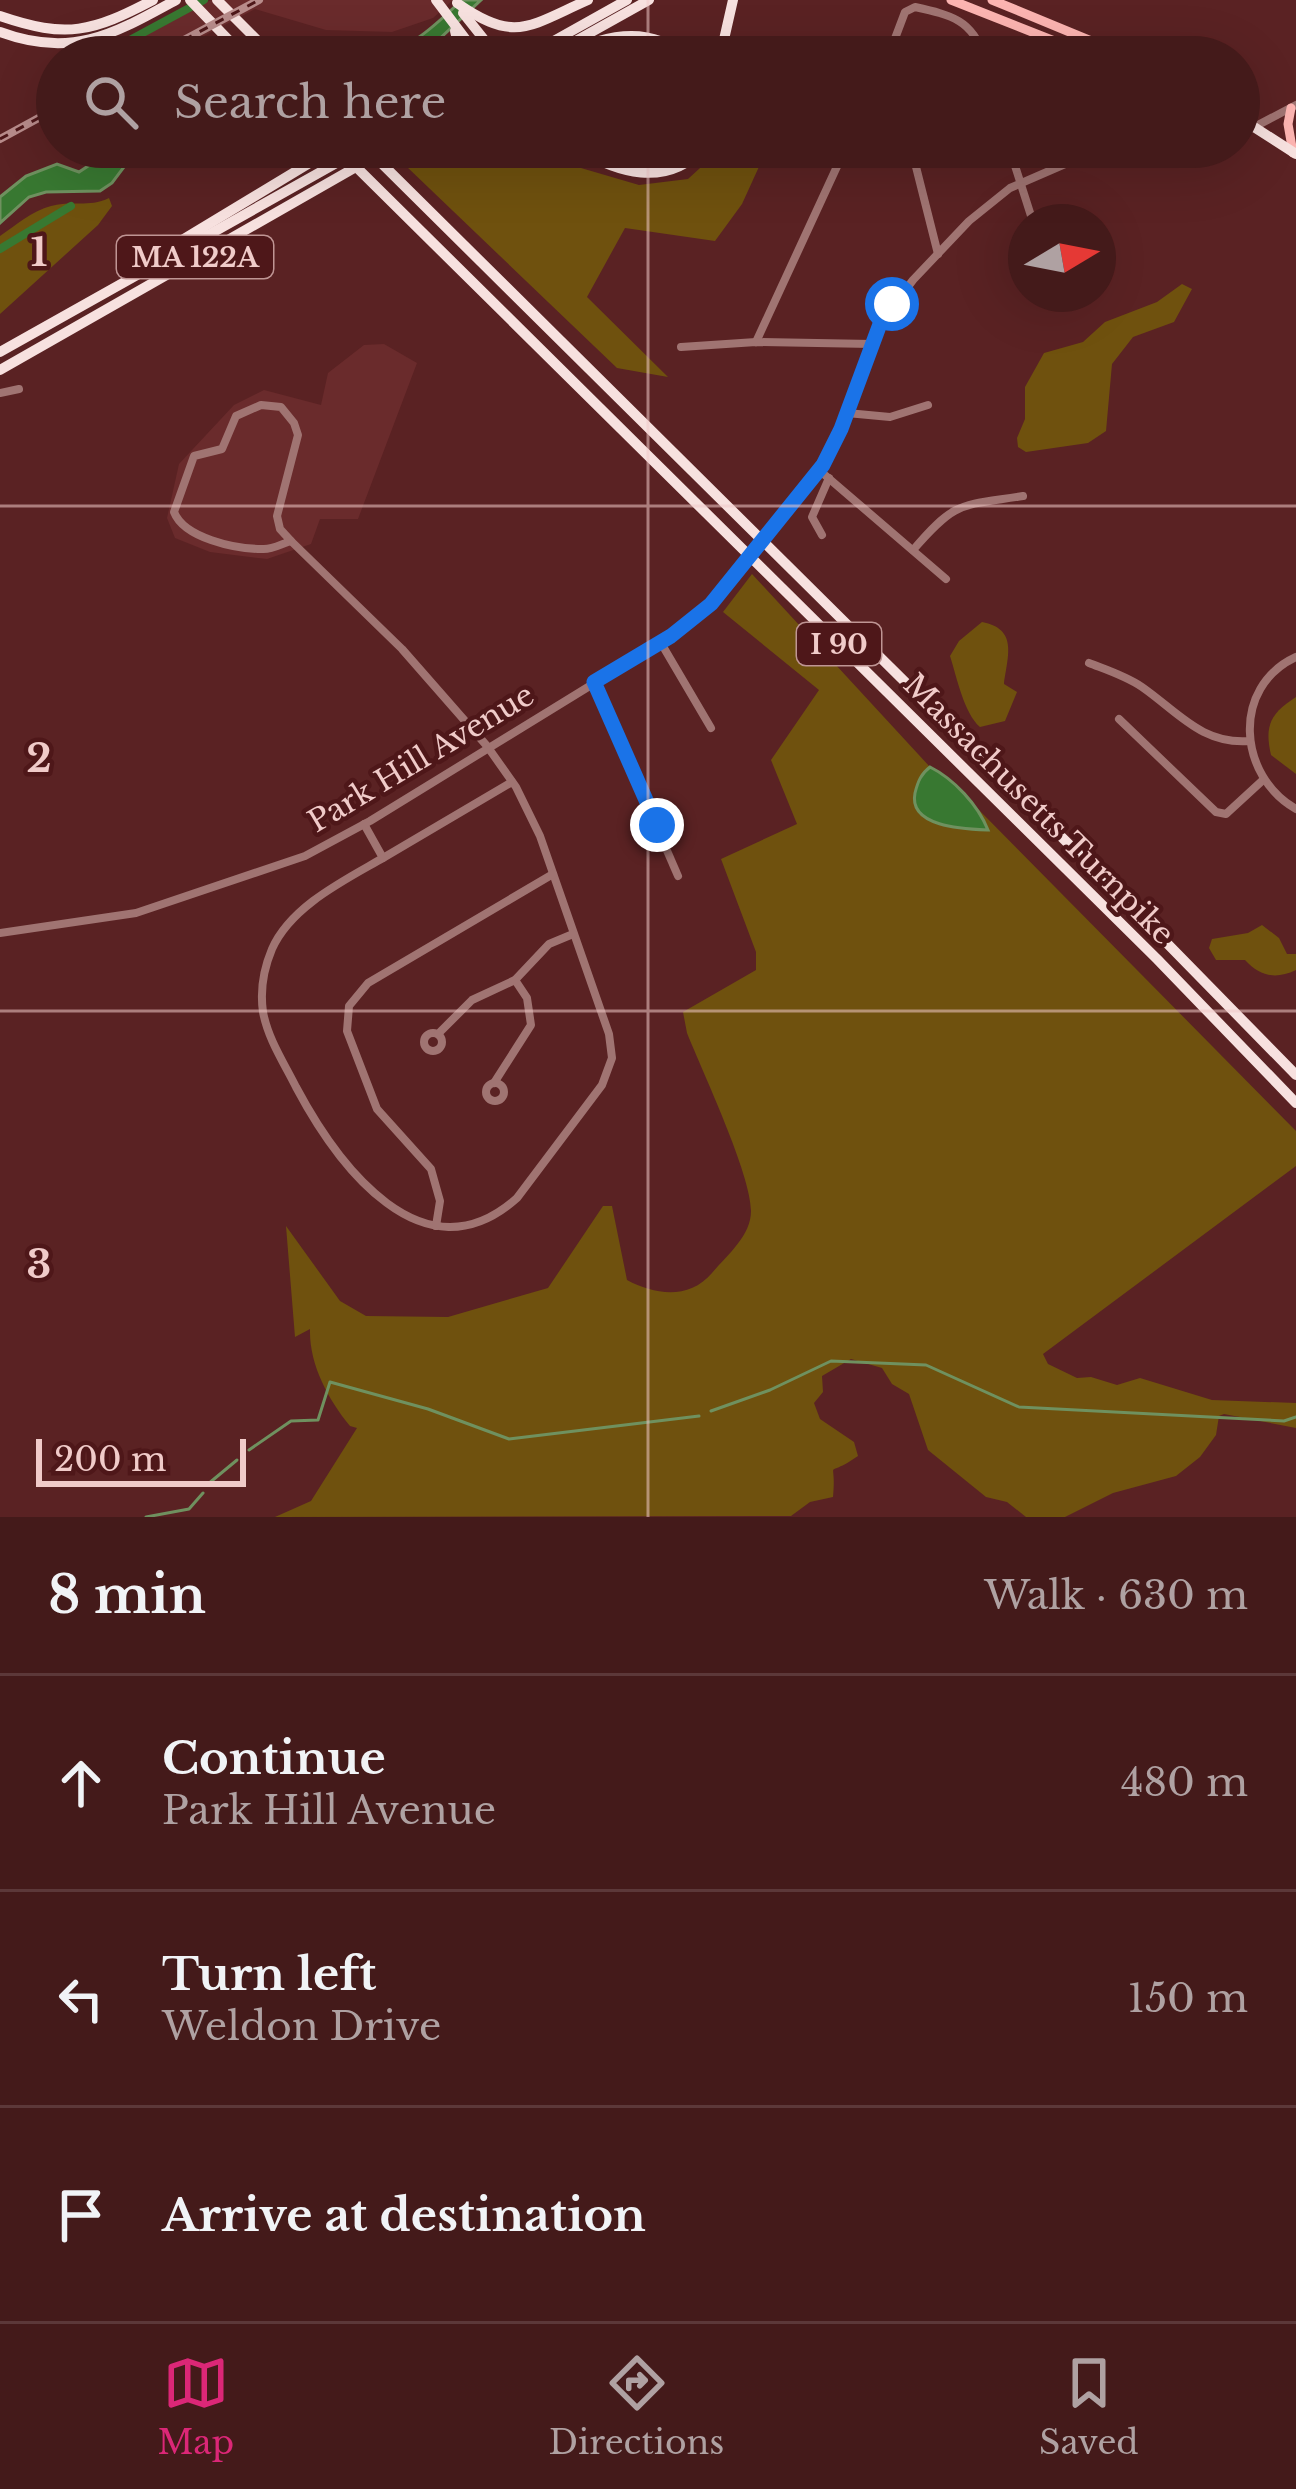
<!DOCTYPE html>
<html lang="en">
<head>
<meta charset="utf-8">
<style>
	body { margin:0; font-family:"Libre Baskerville",serif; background:#4b2323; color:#f1f3f6 }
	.compass { position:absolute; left:1008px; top:204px; width:108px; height:108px; border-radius:50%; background:#441a1a; box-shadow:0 12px 48px #0002; rotate:80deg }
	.scale { position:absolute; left:36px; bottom:30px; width:210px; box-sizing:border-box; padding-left:12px; border:6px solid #f0cbc9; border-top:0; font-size:33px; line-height:42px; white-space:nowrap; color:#f0cbc9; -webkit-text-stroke:9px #4e1719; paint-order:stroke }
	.stop { position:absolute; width:36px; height:36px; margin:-27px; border:9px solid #1a73e8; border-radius:50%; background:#fff }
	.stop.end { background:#1a73e8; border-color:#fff; box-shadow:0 3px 12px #0008 }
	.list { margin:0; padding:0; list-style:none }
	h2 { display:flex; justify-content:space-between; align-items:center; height:156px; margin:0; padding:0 48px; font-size:51px }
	h2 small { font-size:39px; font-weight:400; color:#afa1a2 }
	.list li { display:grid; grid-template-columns:78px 1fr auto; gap:36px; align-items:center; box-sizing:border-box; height:216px; padding:0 48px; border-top:3px solid #5c3839 }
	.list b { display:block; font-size:45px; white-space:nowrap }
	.list p { margin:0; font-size:39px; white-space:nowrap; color:#afa1a2 }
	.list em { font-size:39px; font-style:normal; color:#afa1a2 }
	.icon { flex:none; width:66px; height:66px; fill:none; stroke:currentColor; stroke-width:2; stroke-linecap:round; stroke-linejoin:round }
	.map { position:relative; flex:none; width:1296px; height:1517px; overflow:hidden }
	.search { position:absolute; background:#441a1a; box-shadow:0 12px 48px #0002; left:36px; right:36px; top:36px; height:132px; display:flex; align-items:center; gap:30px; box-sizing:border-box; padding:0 42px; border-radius:66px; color:#afa1a2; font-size:45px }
	.sheet { height:804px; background:#441a1a }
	nav { display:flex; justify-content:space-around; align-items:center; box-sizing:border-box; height:168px; border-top:3px solid #5c3839; background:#441a1a; font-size:33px; color:#afa1a2 }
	nav a { display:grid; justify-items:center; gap:6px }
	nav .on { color:#db2777 }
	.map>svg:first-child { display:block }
	.built { fill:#6a2b2c }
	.green { fill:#6f510e }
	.water { fill:#387831; stroke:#6f915f; stroke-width:3 }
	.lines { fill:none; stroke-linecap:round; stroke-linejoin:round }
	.stream { stroke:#6f915f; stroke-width:3 }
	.canal { stroke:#387831; stroke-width:8 }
	.minor { stroke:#a07472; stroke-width:8 }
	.major { stroke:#fcb4b1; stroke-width:9 }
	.highway { stroke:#f7e1df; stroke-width:10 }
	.rail-casing { stroke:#b88c8b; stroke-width:8 }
	.rail { stroke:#4e1719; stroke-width:3; stroke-dasharray:9; stroke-linecap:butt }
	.route { stroke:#1a73e8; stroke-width:15 }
	.grid { fill:none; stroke:#f0cbc9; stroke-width:3; stroke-opacity:0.55 }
	.labels { text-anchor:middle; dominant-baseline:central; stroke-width:9; stroke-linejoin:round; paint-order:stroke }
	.shield { fill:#4e1719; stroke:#bf9594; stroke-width:3 }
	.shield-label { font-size:27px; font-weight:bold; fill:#f0cbc9 }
	.street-label { font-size:30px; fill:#f0cbc9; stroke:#4e1719 }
	.grid-label { font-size:39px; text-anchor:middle; font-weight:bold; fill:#f0cbc9; stroke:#4e1719; stroke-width:9; stroke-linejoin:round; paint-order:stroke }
</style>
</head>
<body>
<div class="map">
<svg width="1296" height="1517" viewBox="0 0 1296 1517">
	<rect width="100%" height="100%" fill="#5a2223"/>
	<g class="built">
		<path d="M211,0H453L433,18L392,32L326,30L255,9L164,57H125L119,48Z"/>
		<path d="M384,344L417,363L358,519H320L311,544L267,559L210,552L175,538L167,518L179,464L234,405L264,390L321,405L328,373L364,345Z"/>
	</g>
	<g class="green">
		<path d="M436,147H553L581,168L639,185L688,179L723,147H768L742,204L715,241L625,228L587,297L668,377L617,368L406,166Z"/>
		<path d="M109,198L112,206L98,225L0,314V236C16,225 32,211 51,206C72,200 88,208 109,198Z"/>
		<path d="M1182,284L1192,289L1174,322L1133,337L1112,364L1106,431L1088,443L1026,452L1018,447L1017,438L1025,419V387L1044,353L1083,342L1105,322L1157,302Z"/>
		<path d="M752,574L930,767C921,774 918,781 915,793C908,828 964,829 987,827L979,810L1296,1131V1166L1043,1354L1048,1364L1077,1378L1091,1377L1117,1385L1140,1378L1212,1400L1296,1403V1428L1224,1414L1219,1416L1216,1435L1200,1457L1176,1476L1113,1493L1065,1517H1026L1007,1502L986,1497L928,1450L909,1394L892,1384L882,1368L851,1359L822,1376L823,1392L814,1403L820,1419L854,1442L858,1456C822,1481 837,1454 833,1497L810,1502L791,1516L275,1517L311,1501L357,1428L350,1426C328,1399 309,1364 310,1329L295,1337L286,1226L340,1301L366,1316L448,1317L548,1288L603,1206H612L627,1280C655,1295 689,1300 712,1273C727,1255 751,1236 751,1211C751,1174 703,1073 687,1033L683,1012L756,970V952L721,859L797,824L771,760L819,690L723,612Z"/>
		<path d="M982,622C1018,629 1008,655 1004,684L1017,692L1005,721L980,727C964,713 957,678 950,656L959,641Z"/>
		<path d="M1296,697V774L1271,755C1264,725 1271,713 1296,697Z"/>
		<path d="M1262,925L1279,938L1287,954H1296V970C1275,980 1260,976 1245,960H1216L1209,948L1212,939L1248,933Z"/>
	</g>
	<g class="water">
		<path d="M462,0H481L420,57H316L307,49L312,43C335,40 359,46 380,50C408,55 443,17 462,0Z"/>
		<path d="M117,147H139L112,183L100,191L46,192L29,197L0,223V197L26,176L57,164L79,172Z"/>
		<path d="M930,767C954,779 978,805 988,830C964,829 908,827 915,793C918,781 921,774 930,767Z"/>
	</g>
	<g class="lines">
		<g class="stream">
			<path d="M711,1411L770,1390L831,1361L926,1365L1019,1407L1284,1421L1296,1417"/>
			<path d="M249,1450L291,1421L318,1420L330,1382L428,1409L509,1439L699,1416"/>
			<path d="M208,1484L237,1460"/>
			<path d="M146,1517L189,1509L203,1493"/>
		</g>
		<g class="canal">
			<path d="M119,57L115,48L204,0"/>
			<path d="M0,249L71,206"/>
		</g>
		<g class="minor">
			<path d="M888,57L905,12L915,7C951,15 973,20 984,57"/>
			<path d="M1239,135L1296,105"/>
			<path d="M911,147L938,254"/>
			<path d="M1009,147L1033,222"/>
			<path d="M1061,294L1065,302"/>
			<path d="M756,342L846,147"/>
			<path d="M681,347L756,342L872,344"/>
			<path d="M0,393L19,389"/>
			<path d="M261,405L281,407L294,423L298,435L277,516L280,529L291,541C281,544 272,550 262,549C235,549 184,538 174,512L194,456L222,449L236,416Z"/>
			<path d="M847,413L890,417L928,405"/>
			<path d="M819,470L946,579"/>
			<path d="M822,535L812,517L829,478"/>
			<path d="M291,541L402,649L487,746L516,787L540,836L609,1034L612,1058L602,1085L517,1198C423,1282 337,1164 296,1087C284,1063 268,1039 263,1012C260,991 264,968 272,949C291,906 345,880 383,858"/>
			<path d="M913,550C956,500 960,506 1023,496"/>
			<path d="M661,643L711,728"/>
			<path d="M1296,657C1231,687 1238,776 1296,809"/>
			<path d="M1089,663C1107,670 1126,676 1142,687C1178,712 1202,745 1250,741"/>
			<path d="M594,682L678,876"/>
			<path d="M1119,719L1216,812L1226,814L1263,780"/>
			<path d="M364,824L383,858L512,782"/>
			<path d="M0,933L136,913L305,856L370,821L671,636L711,605L823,465L841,429L880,324L913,280L969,221L1010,188L1079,158L1123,147"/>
			<circle cx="433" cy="1042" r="9"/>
			<path d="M438,1034L472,1000L515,980L549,944L573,934"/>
			<path d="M494,1083L531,1025L527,998L515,980"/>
			<circle cx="495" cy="1092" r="9"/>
			<path d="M436,1226L440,1201L431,1169L377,1109L347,1031L349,1006L368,983L553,874"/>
		</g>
		<g class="major">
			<path d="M951,0L1095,57"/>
			<path d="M992,0L1130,57"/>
			<path d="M1291,108L1288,124L1293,153"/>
			<path d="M1239,114L1254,127"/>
		</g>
		<g class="highway">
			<path d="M190,0L245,57"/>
			<path d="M217,0L274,57"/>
			<path d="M436,0L479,57"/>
			<path d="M457,3C515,44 529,26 588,0"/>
			<path d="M463,13L498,57"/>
			<path d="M0,16C67,39 92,32 153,0"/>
			<path d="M455,31L461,57"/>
			<path d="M0,32C72,59 114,34 176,0"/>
			<path d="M525,57L627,0"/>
			<path d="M547,57L649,0"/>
			<path d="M561,57C602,35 648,23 686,57"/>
			<path d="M720,57L733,0"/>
			<path d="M1254,127L1296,154"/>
			<path d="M336,147L1157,959L1296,1103"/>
			<path d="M365,147L1107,882L1296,1075"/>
			<path d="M574,147C617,173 666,189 705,147"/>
			<path d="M597,147C628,164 659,171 689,147"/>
			<path d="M149,260L336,147"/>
			<path d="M0,352L365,147"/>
			<path d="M0,370L391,147"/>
		</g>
		<g class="rail-casing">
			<g id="rail">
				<path d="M152,57L259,0"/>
				<path d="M0,139L57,108"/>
			</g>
		</g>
		<use href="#rail" class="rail"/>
	</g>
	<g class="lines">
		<path class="route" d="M657,825L594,682L671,636L711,604L823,465L841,429L880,324L892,304"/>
	</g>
	<path class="grid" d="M648,0V57M648,147V1517M0,506H1296M0,1011H1296"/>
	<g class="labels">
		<g class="shield">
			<rect x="117" y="236" width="156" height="42" rx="9"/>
			<rect x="797" y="623" width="84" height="42" rx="9"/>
		</g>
		<g class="shield-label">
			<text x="195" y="257">MA 122A</text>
			<text x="839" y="644">I 90</text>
		</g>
		<g class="street-label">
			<text transform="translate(421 758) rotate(-31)">Park Hill Avenue</text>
			<text transform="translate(1039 809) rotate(45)">Massachusetts Turnpike</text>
		</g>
	</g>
	<g class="grid-label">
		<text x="39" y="266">1</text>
		<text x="39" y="772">2</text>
		<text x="39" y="1278">3</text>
	</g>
</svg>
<svg class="compass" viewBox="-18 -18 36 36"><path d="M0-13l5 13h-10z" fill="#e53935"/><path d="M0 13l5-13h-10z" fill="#afa1a2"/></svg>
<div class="scale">200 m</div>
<div class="stop" style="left:892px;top:304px"></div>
<div class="stop end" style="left:657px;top:825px"></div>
<div class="search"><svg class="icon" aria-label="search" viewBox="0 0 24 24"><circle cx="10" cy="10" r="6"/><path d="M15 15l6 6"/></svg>Search here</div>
</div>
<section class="sheet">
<h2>8 min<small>Walk · 630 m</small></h2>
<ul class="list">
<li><svg class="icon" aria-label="ahead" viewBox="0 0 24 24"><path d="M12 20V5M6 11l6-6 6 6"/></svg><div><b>Continue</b><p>Park Hill Avenue</p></div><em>480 m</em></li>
<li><svg class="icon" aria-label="left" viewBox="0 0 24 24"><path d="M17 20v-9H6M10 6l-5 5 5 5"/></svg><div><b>Turn left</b><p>Weldon Drive</p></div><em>150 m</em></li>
<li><svg class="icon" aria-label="arrive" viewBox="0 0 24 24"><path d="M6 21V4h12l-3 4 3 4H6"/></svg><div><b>Arrive at destination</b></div></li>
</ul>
</section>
<nav>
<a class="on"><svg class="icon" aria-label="map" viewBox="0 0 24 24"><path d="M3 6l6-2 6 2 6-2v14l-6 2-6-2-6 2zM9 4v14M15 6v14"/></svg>Map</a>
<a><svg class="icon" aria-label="directions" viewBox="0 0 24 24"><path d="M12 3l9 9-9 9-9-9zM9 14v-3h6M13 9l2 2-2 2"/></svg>Directions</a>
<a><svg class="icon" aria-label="saved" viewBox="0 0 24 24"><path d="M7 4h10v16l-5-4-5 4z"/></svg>Saved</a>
</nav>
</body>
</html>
